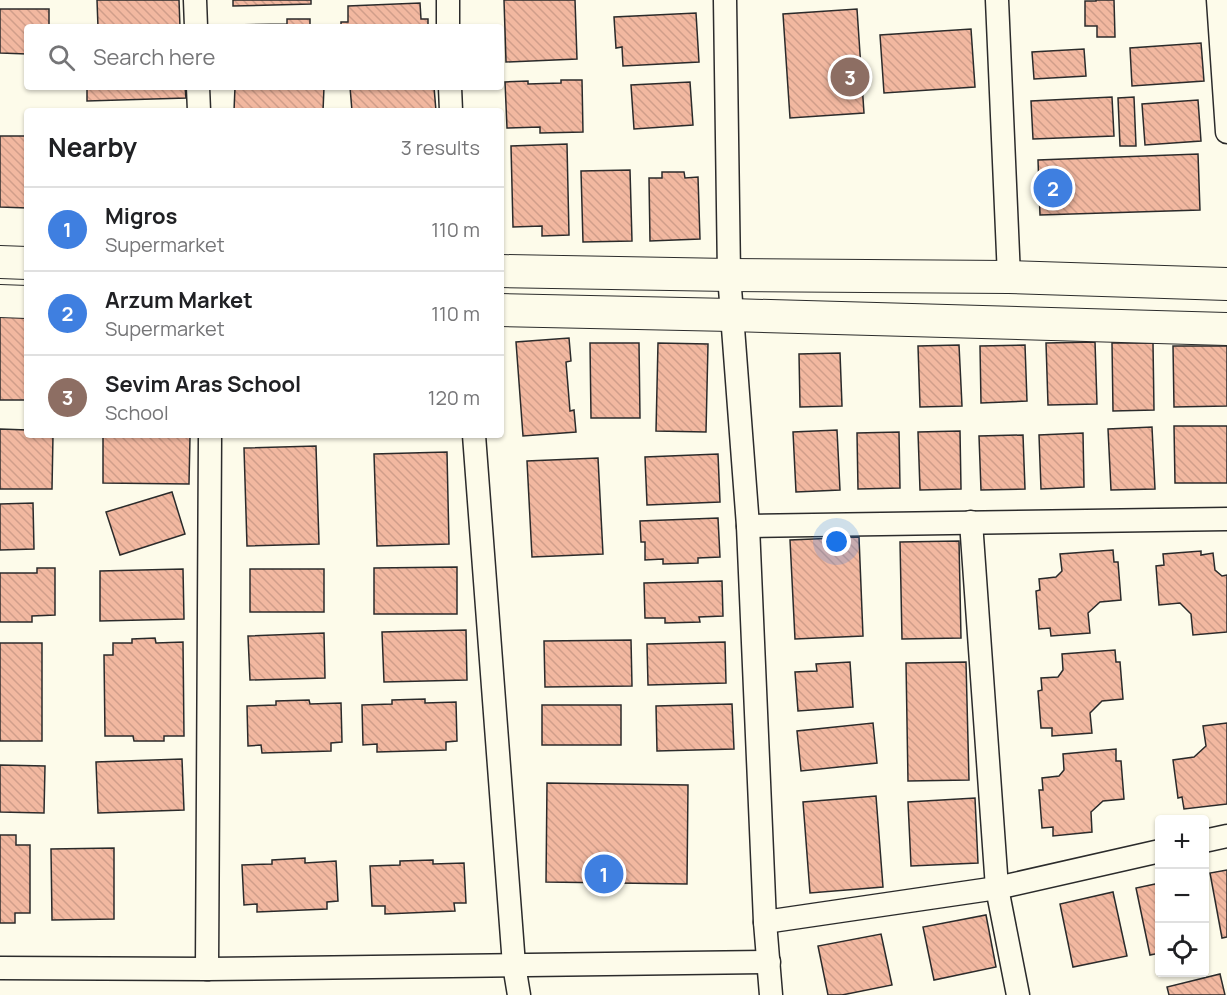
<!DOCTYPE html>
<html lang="en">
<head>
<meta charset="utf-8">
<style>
	body { margin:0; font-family:Manrope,sans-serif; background:#f6f6f6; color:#202124 }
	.controls { position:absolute; right:18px; bottom:18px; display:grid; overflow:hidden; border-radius:6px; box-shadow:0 2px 4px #0004 }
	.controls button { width:54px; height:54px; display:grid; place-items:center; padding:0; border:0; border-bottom:2px solid #e0e0e0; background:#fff; color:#202124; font:30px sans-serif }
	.you { position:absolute; left:837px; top:542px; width:21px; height:21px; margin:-15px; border:4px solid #fff; border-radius:50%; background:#1a73e8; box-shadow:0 0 0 9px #1a73e833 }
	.badge { display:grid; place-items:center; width:39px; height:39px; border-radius:50%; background:#c62828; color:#fff; font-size:20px; font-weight:700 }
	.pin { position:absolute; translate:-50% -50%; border:3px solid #fff; box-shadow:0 2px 6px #0006 }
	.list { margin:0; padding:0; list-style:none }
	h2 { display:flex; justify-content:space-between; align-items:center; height:78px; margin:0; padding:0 24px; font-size:26px }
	h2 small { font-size:20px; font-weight:400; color:#757577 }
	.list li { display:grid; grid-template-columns:39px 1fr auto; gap:18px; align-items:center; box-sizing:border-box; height:84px; padding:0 24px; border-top:2px solid #e0e0e0 }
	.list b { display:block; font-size:22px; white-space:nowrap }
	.list p { margin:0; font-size:20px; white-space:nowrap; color:#757577 }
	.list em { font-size:20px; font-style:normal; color:#757577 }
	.icon { flex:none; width:33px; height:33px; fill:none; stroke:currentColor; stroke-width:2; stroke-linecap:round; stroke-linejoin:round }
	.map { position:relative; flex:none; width:1227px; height:995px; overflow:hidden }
	.search { position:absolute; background:#fff; box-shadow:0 2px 4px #0004; left:24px; top:24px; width:480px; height:66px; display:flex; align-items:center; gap:15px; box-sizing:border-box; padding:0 21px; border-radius:6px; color:#757577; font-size:22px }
	.panel { position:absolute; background:#fff; box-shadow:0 2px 4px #0004; left:24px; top:108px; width:480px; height:330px; border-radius:6px }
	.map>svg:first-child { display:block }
	.building { fill:url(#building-back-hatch); stroke:#2b2b2b; stroke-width:1.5 }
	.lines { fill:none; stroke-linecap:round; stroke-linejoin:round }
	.street-casing { stroke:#2b2b2b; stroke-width:25 }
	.secondary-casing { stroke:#2b2b2b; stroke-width:34 }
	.street { stroke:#fdfbea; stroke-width:22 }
	.secondary { stroke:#fdfbea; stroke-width:32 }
</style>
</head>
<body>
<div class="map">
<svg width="1227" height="995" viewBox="0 0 1227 995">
	<defs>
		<pattern id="building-back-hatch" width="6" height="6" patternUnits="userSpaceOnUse" patternTransform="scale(1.5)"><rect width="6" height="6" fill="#f2b8a0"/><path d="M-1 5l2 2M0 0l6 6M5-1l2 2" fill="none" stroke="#d09e8a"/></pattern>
	</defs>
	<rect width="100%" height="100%" fill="#fdfbea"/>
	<g class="building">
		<path d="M97,0H179L180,27H98Z"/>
		<path d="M233,0H311V4L233,6Z"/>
		<path d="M504,0H575L577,59L506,62Z"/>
		<path d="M1096,0H1114L1115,37H1097V26H1085V1H1096Z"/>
		<path d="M420,3L421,19H428V27H341V22H348V6Z"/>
		<path d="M0,9H49V27H27V54L0,53Z"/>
		<path d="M857,9L864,113L790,118L783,14Z"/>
		<path d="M696,13L699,62L623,66L622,47L616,48L614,17Z"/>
		<path d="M287,19H310V27H233V25L287,24Z"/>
		<path d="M971,29L975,87L884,93L880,35Z"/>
		<path d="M1201,43L1204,81L1132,86L1130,48Z"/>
		<path d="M1084,49L1086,76L1034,79L1032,52Z"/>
		<path d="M561,80H582L583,132L540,133V127L507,128L505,82L528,81V84L561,83Z"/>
		<path d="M690,82L693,125L634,129L631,85Z"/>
		<path d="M87,87H185L186,98L87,101Z"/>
		<path d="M235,87H324L323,111H234Z"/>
		<path d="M350,87H434L436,111H352Z"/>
		<path d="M1112,97L1114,136L1033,139L1031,101Z"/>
		<path d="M1134,97L1136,146H1120L1118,98Z"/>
		<path d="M1198,100L1201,141L1145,145L1142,104Z"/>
		<path d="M0,136H27V208L0,207Z"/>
		<path d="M567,144L569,235L542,236V226L513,227L511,146Z"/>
		<path d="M1198,154L1200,210L1040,215L1038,160Z"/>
		<path d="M630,170L632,241L583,242L581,171Z"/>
		<path d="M662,172H684L685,178L698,177L700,239L650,241L649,178H662Z"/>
		<path d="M0,315L27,316V400H0Z"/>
		<path d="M569,338L571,361L566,362L570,411L574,410L576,432L523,436L516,342Z"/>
		<path d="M1095,342L1097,404L1048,405L1046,343Z"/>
		<path d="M590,343H639L640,418H591Z"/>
		<path d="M658,343L708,344L706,432L656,431Z"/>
		<path d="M1112,343H1153L1154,410L1113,411Z"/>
		<path d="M959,345L962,406L920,407L918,346Z"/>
		<path d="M1025,345L1027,401L981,403L980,346Z"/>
		<path d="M1173,346H1227V406L1174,407Z"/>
		<path d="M840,353L842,406L800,407L799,354Z"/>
		<path d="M1174,426H1227V483H1175Z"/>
		<path d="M1152,427L1155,489L1111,490L1108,429Z"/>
		<path d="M0,429L27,430V435H53L52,489H0Z"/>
		<path d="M837,430L840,490L796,492L793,432Z"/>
		<path d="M960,431L961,489L920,490L918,432Z"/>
		<path d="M899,432L900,488L858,489L857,433Z"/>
		<path d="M1083,433L1084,487L1041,489L1039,435Z"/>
		<path d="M1023,435L1025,489L981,490L979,436Z"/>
		<path d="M103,436L190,437L189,484L103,483Z"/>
		<path d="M316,446L319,544L247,546L244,448Z"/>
		<path d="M447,452L449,544L377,546L374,454Z"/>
		<path d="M718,454L720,502L647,505L645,457Z"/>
		<path d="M598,458L603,554L532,557L527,461Z"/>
		<path d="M172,492L185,534L120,555L106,512Z"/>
		<path d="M33,503L34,549L0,550V504Z"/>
		<path d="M718,518L720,557L698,558V563L663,564V559L645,560V542H641L640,521Z"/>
		<path d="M859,537L863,636L795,639L790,540Z"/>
		<path d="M959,541L961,638L902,639L900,542Z"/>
		<path d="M1113,550L1114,562H1118L1121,600L1100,602L1088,613L1090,633L1051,636L1050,628L1039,629L1036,591L1040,590L1039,579L1056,577L1062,571L1060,554Z"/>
		<path d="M1201,551V555L1213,553L1215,570L1222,576L1227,575V632L1193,635L1191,614L1180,603L1159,605L1156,566L1164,565L1163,554Z"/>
		<path d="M457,567V614H374V568Z"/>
		<path d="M37,568H55V615L32,616V622H0V573H37Z"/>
		<path d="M183,569L184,619L100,621V571Z"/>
		<rect x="250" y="569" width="74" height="43"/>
		<path d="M722,581L723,616L699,617L700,622L665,623V618H645L644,583Z"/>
		<path d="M466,630L467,680L384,682L382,632Z"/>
		<path d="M324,633L325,678L250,680L248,636Z"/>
		<path d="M155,638L156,643L183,642L184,736H164V741H134L133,736H105L104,655H113V643H132V639Z"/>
		<path d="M631,640L632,686L545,687L544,641Z"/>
		<path d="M725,642L726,683L648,685L647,644Z"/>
		<rect x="0" y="643" width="42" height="98"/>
		<path d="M1115,650L1116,662H1120L1123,699L1102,701L1090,713L1092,733L1052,736V728H1041L1038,691L1042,690L1041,678L1058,677L1063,670L1062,654Z"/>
		<path d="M850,662L853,707L798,711L795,672L817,671L816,664Z"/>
		<path d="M966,662L969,780L908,781L906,663Z"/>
		<path d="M425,699V703L456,702L457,741L446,742V750L377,752V744L363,745L362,705L392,704V700Z"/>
		<path d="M309,700L310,704L341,703L342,742L331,743V751L262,753L261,745L248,746L247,706L276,705V701Z"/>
		<path d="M732,704L734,749L657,751L656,706Z"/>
		<rect x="542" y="705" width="79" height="40"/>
		<path d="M873,723L877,763L801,771L797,731Z"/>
		<path d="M1227,723V804L1184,809L1182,797L1178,798L1173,760L1194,757L1206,746L1203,726Z"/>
		<path d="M1116,749V761H1121L1124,799L1103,801L1091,812L1092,832L1053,836V827L1042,828L1039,790H1043L1042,778L1059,776L1064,770L1063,754Z"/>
		<path d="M182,759L184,810L98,813L96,762Z"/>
		<path d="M0,765L45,766L44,813L0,812Z"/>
		<path d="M547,783L688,785L687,884L546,882Z"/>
		<path d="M876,796L883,887L810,893L803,802Z"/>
		<path d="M975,798L978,863L911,866L908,802Z"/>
		<path d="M0,835H16V845H30V913H15V923H0Z"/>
		<path d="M114,848V919L52,920L51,849Z"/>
		<path d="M305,858V863L336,861L338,901L327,902V909L257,912V904L244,905L242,865L272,864V860Z"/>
		<path d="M433,860V864L464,863L466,903H454L455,911L385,914V906H372L370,866L400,865V861Z"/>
		<path d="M1227,870V937L1222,938L1210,873Z"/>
		<path d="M1160,883V953L1150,955L1136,888Z"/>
		<path d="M1113,892L1127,956L1073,967L1060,904Z"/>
		<path d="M986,915L996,967L934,980L923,927Z"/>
		<path d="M881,934L892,985L842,995H828L818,946Z"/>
		<path d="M1220,974L1225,995H1169L1167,987Z"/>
	</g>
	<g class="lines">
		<g class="street-casing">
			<g id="street">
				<path d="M195,0L196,27"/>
				<path d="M448,0V27"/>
				<path d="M725,0L729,275L748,526L765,922L771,995"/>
				<path d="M997,0L1009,277"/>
				<path d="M1218,0L1227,132"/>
				<path d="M198,87L199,111"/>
				<path d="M450,87L451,111"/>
				<path d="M474,435L514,965L519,995"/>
				<path d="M971,522L997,888L1018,995"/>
				<path d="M748,526L1227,519"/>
				<path d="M1204,841L1227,836"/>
				<path d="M765,922L997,888L1160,851"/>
				<path d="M0,968L207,969L769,962"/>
				<path d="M207,969L210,435"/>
			</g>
		</g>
		<g class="secondary-casing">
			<g id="secondary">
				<path d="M0,262L27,263"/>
				<path d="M501,271L729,275L1009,277L1227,284"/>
				<path d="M0,301L27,302"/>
				<path d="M501,310L731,315L1227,329"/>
			</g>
		</g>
		<use href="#street" class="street"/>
		<use href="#secondary" class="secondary"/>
	</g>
</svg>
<div class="controls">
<button>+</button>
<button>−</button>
<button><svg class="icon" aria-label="locate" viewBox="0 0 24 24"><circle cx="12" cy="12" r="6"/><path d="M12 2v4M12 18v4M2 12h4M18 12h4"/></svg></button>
</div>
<div class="you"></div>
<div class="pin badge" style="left:604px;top:874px;background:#3f7fe0">1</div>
<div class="pin badge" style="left:1053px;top:188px;background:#3f7fe0">2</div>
<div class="pin badge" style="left:850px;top:77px;background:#8d6e63">3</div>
<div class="search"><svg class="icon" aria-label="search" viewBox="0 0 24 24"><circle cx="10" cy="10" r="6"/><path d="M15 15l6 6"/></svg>Search here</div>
<section class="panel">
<h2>Nearby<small>3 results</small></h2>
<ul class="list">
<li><span class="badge" style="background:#3f7fe0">1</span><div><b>Migros</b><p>Supermarket</p></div><em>110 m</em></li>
<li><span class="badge" style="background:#3f7fe0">2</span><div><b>Arzum Market</b><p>Supermarket</p></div><em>110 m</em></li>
<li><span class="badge" style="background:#8d6e63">3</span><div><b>Sevim Aras School</b><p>School</p></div><em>120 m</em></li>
</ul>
</section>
</div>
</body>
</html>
